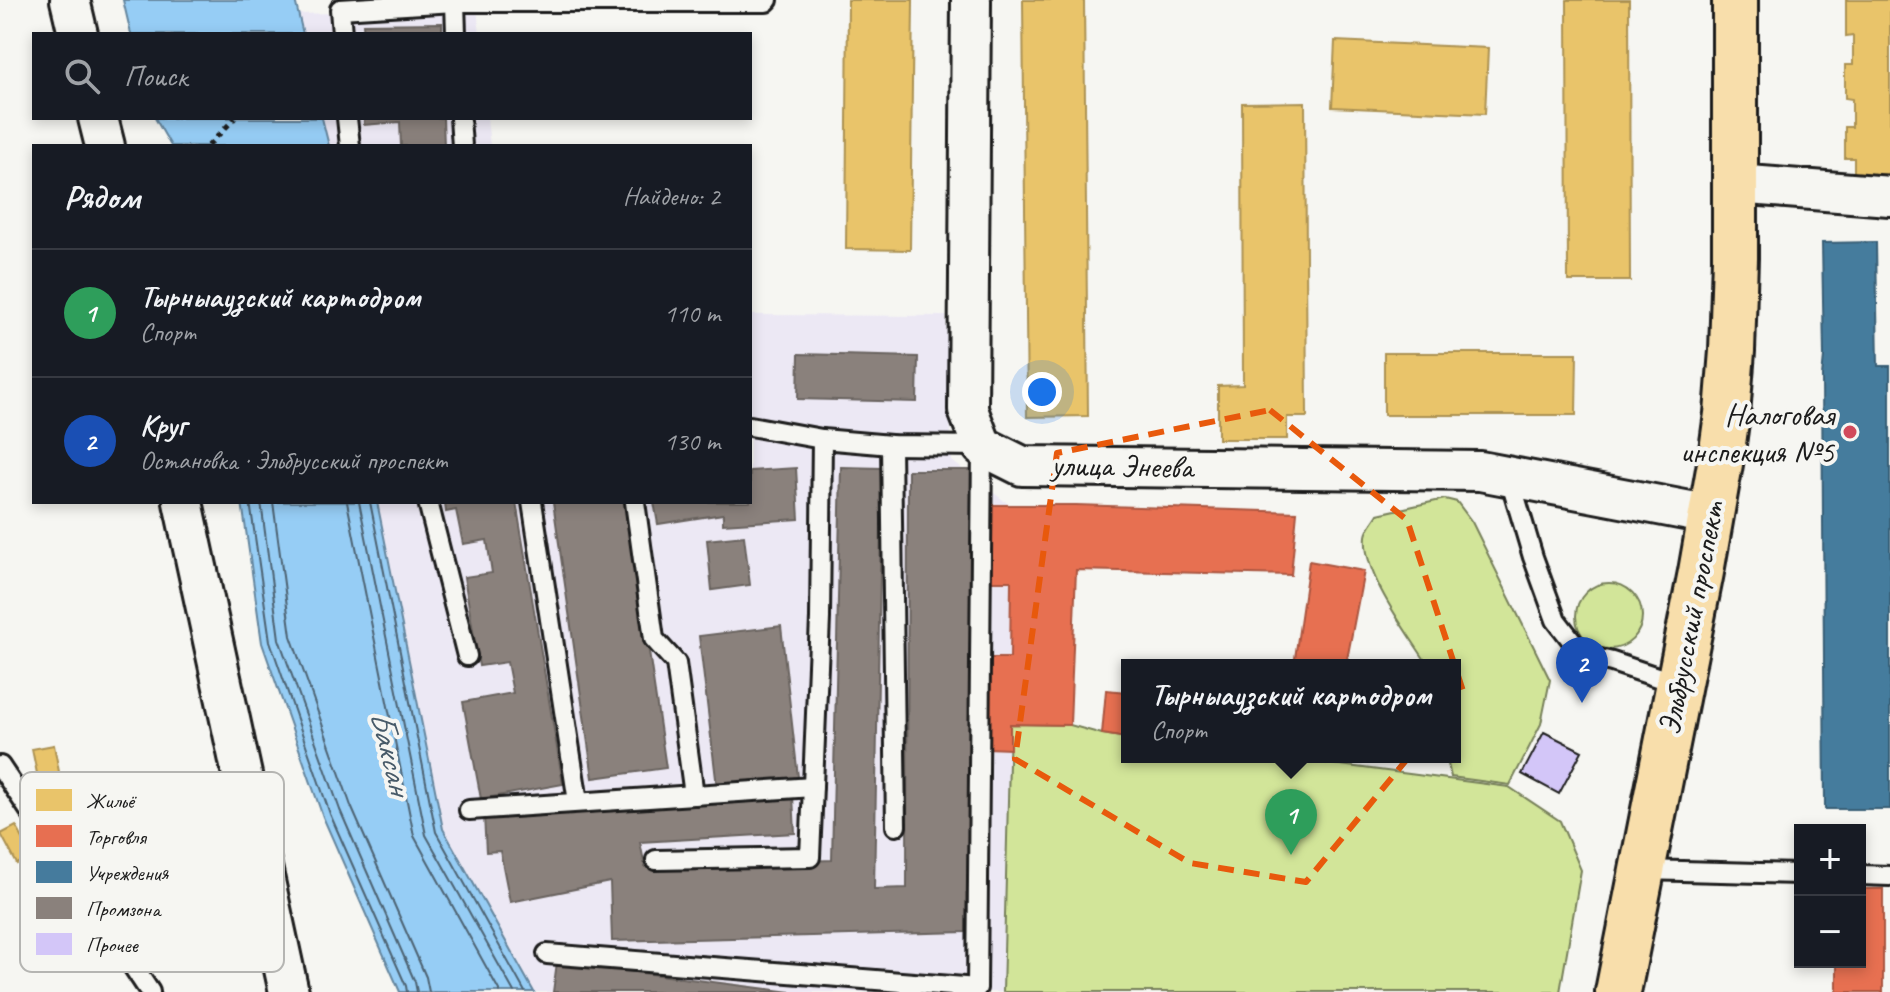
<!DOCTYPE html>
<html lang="ru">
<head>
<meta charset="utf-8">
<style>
	body { margin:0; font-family:Caveat,sans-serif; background:#242831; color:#f1f3f6 }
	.controls { position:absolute; right:24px; bottom:24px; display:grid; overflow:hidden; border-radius:0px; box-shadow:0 4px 12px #0003 }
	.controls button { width:72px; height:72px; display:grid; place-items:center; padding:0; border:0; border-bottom:2px solid #363941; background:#171b24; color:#f1f3f6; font:40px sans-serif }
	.you { position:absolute; left:1042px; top:392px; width:28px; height:28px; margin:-20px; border:6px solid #fff; border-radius:50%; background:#1a73e8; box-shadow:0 0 0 12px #1a73e833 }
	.badge { display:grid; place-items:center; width:52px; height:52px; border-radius:50%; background:#1a73e8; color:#fff; font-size:26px; font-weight:700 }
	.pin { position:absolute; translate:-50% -66px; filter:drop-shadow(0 2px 4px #0008) }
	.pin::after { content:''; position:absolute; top:42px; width:28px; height:24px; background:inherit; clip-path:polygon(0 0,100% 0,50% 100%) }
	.popup { position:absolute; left:1121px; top:659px; width:340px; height:104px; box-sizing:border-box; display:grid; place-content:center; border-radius:0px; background:#171b24; filter:drop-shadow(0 2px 6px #0005); font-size:26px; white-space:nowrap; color:#9ea1a6 }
	.popup b { font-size:30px; color:#f1f3f6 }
	.popup::after { content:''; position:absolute; left:50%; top:100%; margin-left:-16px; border:16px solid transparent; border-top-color:#171b24 }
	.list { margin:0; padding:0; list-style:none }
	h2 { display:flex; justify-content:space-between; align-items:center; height:104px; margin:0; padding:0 32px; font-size:34px }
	h2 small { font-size:26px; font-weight:400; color:#9ea1a6 }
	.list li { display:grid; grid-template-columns:52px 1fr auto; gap:24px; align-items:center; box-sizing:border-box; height:128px; padding:0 32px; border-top:2px solid #363941 }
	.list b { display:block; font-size:30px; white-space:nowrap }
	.list p { margin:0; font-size:26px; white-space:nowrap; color:#9ea1a6 }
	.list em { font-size:26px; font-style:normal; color:#9ea1a6 }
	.icon { flex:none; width:44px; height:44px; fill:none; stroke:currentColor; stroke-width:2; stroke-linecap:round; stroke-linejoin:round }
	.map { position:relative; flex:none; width:1890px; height:992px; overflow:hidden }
	.search { position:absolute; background:#171b24; box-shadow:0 4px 12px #0003; left:32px; top:32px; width:720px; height:88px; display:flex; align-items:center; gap:20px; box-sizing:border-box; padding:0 28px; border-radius:0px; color:#9ea1a6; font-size:30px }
	.panel { position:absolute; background:#171b24; box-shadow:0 4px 12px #0003; left:32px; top:144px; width:720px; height:360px; border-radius:0px }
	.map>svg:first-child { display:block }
	.built { fill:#ece8f4 }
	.green { fill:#d2e599; stroke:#77805a; stroke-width:2 }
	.water { fill:#96cdf5; stroke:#65869e; stroke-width:2 }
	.homes { fill:#e9c46a; stroke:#ac9253; stroke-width:2 }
	.shops { fill:#e76f51; stroke:#aa5641; stroke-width:2 }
	.public { fill:#457b9d; stroke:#395e76; stroke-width:2 }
	.industry { fill:#8a817c; stroke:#69635f; stroke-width:2 }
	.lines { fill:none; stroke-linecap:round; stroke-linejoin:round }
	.shore { stroke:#4d6373; stroke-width:2 }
	.building { fill:#d3c6f8; stroke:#1c1c1c; stroke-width:2 }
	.lane-casing { stroke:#1c1c1c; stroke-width:24 }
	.street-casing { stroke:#1c1c1c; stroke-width:44 }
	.primary-casing { stroke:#1c1c1c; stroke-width:50 }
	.path { stroke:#1c1c1c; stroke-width:5; stroke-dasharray:6 6; stroke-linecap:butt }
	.lane { stroke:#f6f6f2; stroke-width:18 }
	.street { stroke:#f6f6f2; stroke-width:38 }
	.primary { stroke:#f8deab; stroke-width:44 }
	.marked { fill:none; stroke:#e8590c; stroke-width:6; stroke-dasharray:16 10; stroke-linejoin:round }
	.poi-dot { fill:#d1495b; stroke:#f6f6f2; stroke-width:3 }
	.labels { text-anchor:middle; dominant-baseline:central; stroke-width:8; stroke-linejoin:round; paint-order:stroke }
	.poi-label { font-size:32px; fill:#1c1c1c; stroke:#f6f6f2; text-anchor:end }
	.street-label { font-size:32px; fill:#1c1c1c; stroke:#f6f6f2 }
	.water-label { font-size:34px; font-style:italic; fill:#475a68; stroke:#f6f6f2 }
	.key { fill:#f6f6f2; stroke:#b5b5b2; stroke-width:2 }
	.key-label { font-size:22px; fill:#1c1c1c }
</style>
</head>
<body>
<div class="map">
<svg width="1890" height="992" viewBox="0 0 1890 992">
	<rect width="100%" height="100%" fill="#f6f6f2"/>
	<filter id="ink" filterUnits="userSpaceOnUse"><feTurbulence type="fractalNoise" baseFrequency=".0125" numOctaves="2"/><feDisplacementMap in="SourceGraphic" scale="16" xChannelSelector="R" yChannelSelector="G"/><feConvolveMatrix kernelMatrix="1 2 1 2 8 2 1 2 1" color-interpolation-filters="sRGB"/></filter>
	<g filter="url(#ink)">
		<g class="built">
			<path d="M477,9L480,34H303L298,14Z"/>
			<path d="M322,118H487L490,146H329Z"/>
			<path d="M750,315L946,316L952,461L1011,506H992L991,580L1011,581L1010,658L988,748L1010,749L1003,992H534L443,829L377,502H750Z"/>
		</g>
		<g class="green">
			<path d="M1445,499L1457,502L1472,522L1550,680L1541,724L1510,785L1451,777L1448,764L1449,757H1455V665H1428C1408,633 1362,574 1366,536C1367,528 1374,521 1378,514Z"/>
			<circle cx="1609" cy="616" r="33"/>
			<path d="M1010,724L1070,725L1102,734L1127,738V757H1279L1509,787L1560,821L1581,870L1560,992H1003Z"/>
		</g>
		<g class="water">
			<path d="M123,0H295L303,34H131Z"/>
			<path d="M155,118H322L329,146H171Z"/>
			<path d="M242,502H377L443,829L534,992H400L323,817L262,643Z"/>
		</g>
		<g class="homes">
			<path d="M848,0H913L910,250L846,249Z"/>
			<path d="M1023,0H1084L1088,416L1027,417Z"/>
			<path d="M1567,0H1629L1630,281H1568Z"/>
			<path d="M1846,0H1890V174H1854V158H1845V127H1852V99L1845,98V65H1853V36L1846,37Z"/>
			<path d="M1335,41L1488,48L1485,114L1332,107Z"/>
			<path d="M1305,102L1307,417H1287V439H1218V386L1243,385L1242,103Z"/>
			<path d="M1384,353H1577L1576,415H1384Z"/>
			<path d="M54,745L65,804L44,808L32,749Z"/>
			<path d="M16,826L32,855L17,864L1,834Z"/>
			<path d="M62,903L87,947L69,957L44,913Z"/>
		</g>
		<g class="shops">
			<path d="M992,505H1076L1297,512L1291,575L1076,570L1070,725L1010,724V749L987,748L988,658H1010L1011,581H991Z"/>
			<path d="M1309,561L1364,571L1346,665H1294Z"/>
			<path d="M1106,690L1127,692V738L1102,734Z"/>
			<path d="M1279,757H1328L1327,763Z"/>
			<path d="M1860,889H1883V992H1837V962H1860Z"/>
		</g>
		<path class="public" d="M1876,242L1878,366H1890V809H1825L1822,376L1824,357L1822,243Z"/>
		<g class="industry">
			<path d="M442,23V34H364L363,24Z"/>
			<path d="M364,118H443L444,146H401L400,122L364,125Z"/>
			<path d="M799,354L918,357L917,402L798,399Z"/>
			<path d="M841,467L882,468L874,889L907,888L908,470H974L973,894H966V932L612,941L610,882L510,902L500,851L486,852L484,816L793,796L795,833L640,842L645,867L832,860Z"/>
			<path d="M796,468L799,519L723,524V514L658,524L654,502H750V471Z"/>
			<path d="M445,502H516L563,784L481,799L463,702L513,693L507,662L479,666L464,577L492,573L487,540L463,544L456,510L446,512Z"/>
			<path d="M553,502H627L666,768L593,778Z"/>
			<path d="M744,536L750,585L712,590L707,540Z"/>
			<path d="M781,626L798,777L717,787L699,636Z"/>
			<path d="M557,962L791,992H553Z"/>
		</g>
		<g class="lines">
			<g class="shore">
				<path d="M250,502L270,641L330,814L406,986L407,992"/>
				<path d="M261,502L279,639L340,810L415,982L417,992"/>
				<path d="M273,502L291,636L351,806L426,977L429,992"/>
				<path d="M347,502L414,836L500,992"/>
				<path d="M359,502L426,835L514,992"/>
				<path d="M370,502L436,832L525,992"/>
			</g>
		</g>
		<path class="building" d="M1544,732L1582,751L1559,794L1522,774Z"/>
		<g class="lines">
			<g class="lane-casing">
				<g id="lane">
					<path d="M342,34L340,9L455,2"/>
					<path d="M456,34L455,2H766L768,0"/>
					<path d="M347,118L350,146"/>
					<path d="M460,118L462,146"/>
					<path d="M891,445L896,826"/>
					<path d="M1509,476L1533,557L1556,620L1583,655L1612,662L1678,684"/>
					<path d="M428,502L467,656"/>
					<path d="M532,502L578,802"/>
					<path d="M635,502L654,639L676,663L694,795"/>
					<path d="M0,766L150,992"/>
					<path d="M469,810L813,787"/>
					<path d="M656,860L810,857L820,618L822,439"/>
					<path d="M1643,870L1800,874"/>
					<path d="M1860,875L1890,876"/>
					<path d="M547,954L977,988L982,446L891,445L822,439L750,426"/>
				</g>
			</g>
			<g class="street-casing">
				<g id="street">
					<path d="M70,0L78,34"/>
					<path d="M971,0L968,410L982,446L1022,466L1480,471L1711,515"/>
					<path d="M98,118L105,146"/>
					<path d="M1736,184L1890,196"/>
					<path d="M183,502L289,992"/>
				</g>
			</g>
			<g class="primary-casing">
				<path id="primary" d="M1618,992L1701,572L1721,458L1727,414L1732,351L1735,258V0"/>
			</g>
			<path class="path" d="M208,146L235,118"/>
			<use href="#lane" class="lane"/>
			<use href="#street" class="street"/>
			<use href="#primary" class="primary"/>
		</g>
	</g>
	<path class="marked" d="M1270,410L1407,520L1463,691L1306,882L1190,863L1015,759L1057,453Z"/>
	<circle class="poi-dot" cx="1850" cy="432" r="8"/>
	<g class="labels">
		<g class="poi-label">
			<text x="1834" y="414">Налоговая<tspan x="1834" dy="37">инспекция №5</tspan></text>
		</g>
		<g class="street-label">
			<text transform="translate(1122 466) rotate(1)">улица Энеева</text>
			<text transform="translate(1691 618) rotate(-79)">Эльбрусский проспект</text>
		</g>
		<g class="water-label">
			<text transform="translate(391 752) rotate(76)">Баксан</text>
		</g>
	</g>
	<rect x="20" y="772" width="264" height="200" rx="12" class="key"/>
	<rect x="36" y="789" width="36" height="22" fill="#e9c46a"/>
	<rect x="36" y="825" width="36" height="22" fill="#e76f51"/>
	<rect x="36" y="861" width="36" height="22" fill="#457b9d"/>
	<rect x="36" y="897" width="36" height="22" fill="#8a817c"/>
	<rect x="36" y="933" width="36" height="22" fill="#d3c6f8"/>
	<g class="key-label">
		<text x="86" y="808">Жильё</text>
		<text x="86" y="844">Торговля</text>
		<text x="86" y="880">Учреждения</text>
		<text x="86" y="916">Промзона</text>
		<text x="86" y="952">Прочее</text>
	</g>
</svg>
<div class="controls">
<button>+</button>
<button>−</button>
</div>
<div class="you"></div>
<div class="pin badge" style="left:1291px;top:855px;background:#2e9e5b">1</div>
<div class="popup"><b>Тырныаузский картодром</b>Спорт</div>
<div class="pin badge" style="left:1582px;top:703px;background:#1a4fb4">2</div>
<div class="search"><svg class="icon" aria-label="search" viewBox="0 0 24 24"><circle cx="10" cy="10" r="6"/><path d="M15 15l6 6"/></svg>Поиск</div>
<section class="panel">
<h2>Рядом<small>Найдено: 2</small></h2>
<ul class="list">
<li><span class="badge" style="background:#2e9e5b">1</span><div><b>Тырныаузский картодром</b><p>Спорт</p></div><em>110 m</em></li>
<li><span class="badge" style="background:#1a4fb4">2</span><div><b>Круг</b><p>Остановка · Эльбрусский проспект</p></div><em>130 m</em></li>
</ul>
</section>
</div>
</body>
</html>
